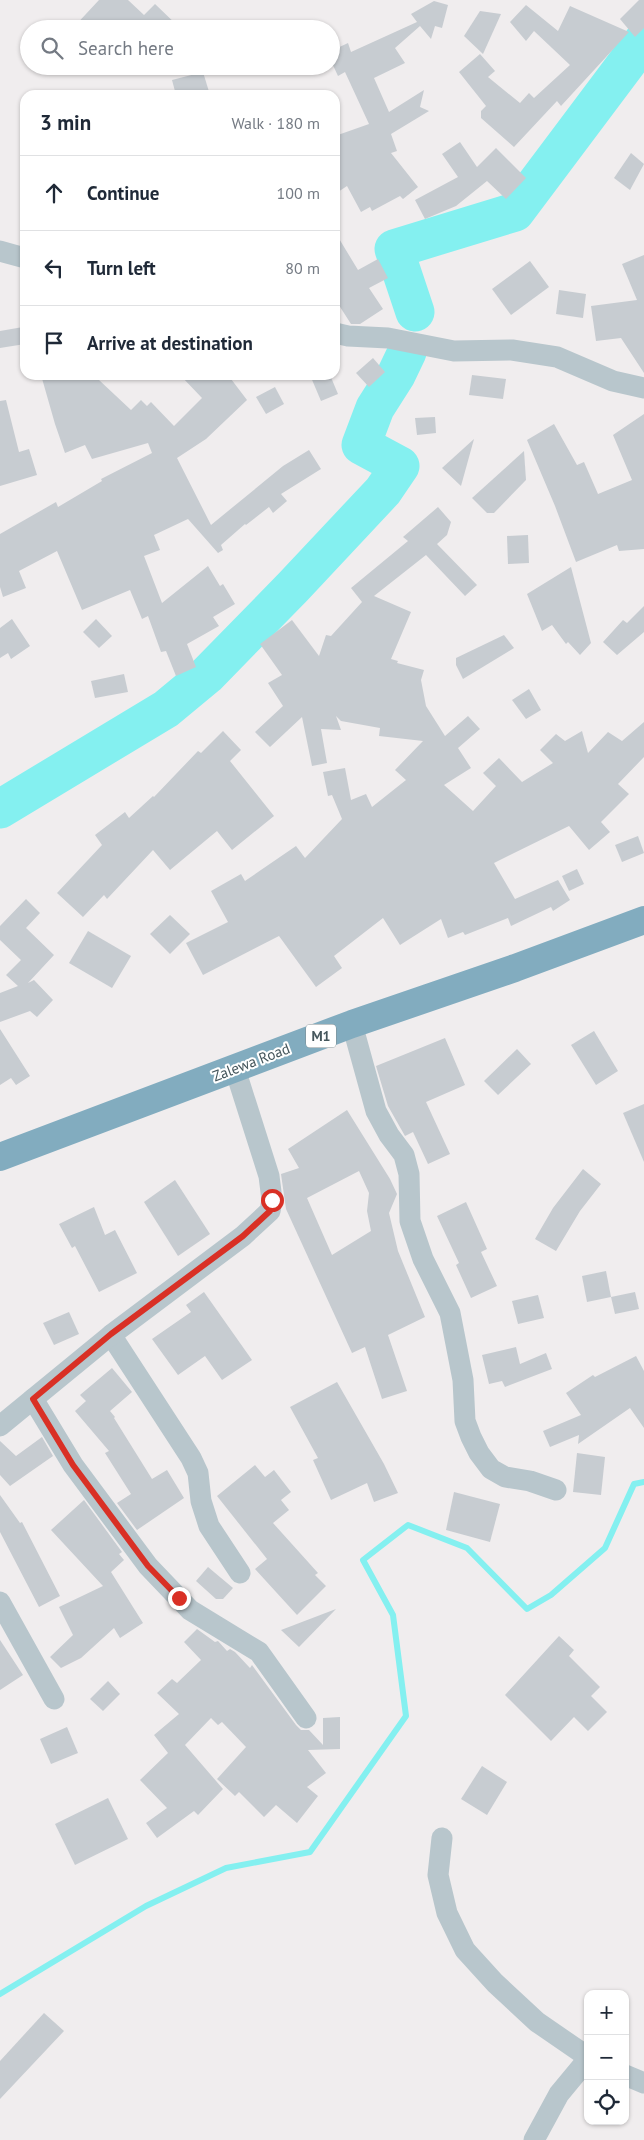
<!DOCTYPE html>
<html lang="en">
<head>
<meta charset="utf-8">
<style>
	body { margin:0; font-family:"PT Sans",sans-serif; background:#f2f2f3; color:#1f2937 }
	.controls { position:absolute; right:15px; bottom:15px; display:grid; overflow:hidden; border-radius:10px; box-shadow:0 1px 4px #0004 }
	.controls button { width:45px; height:45px; display:grid; place-items:center; padding:0; border:0; border-bottom:1px solid #e0e1e3; background:#fff; color:#1f2937; font:25px sans-serif }
	.stop { position:absolute; width:15px; height:15px; margin:-11px; border:4px solid #d93025; border-radius:50%; background:#fff }
	.stop.end { background:#d93025; border-color:#fff; box-shadow:0 1px 5px #0008 }
	.list { margin:0; padding:0; list-style:none }
	h2 { display:flex; justify-content:space-between; align-items:center; height:65px; margin:0; padding:0 20px; font-size:21px }
	h2 small { font-size:16px; font-weight:400; color:#747a83 }
	.list li { display:grid; grid-template-columns:32px 1fr auto; gap:15px; align-items:center; box-sizing:border-box; height:75px; padding:0 20px; border-top:1px solid #e0e1e3 }
	.list b { display:block; font-size:19px; white-space:nowrap }
	.list em { font-size:16px; font-style:normal; color:#747a83 }
	.icon { flex:none; width:28px; height:28px; fill:none; stroke:currentColor; stroke-width:2; stroke-linecap:round; stroke-linejoin:round }
	.map { position:relative; flex:none; width:644px; height:2140px; overflow:hidden }
	.search { position:absolute; background:#fff; box-shadow:0 1px 4px #0004; left:20px; top:20px; width:320px; height:55px; display:flex; align-items:center; gap:12px; box-sizing:border-box; padding:0 18px; border-radius:28px; color:#747a83; font-size:19px }
	.panel { position:absolute; background:#fff; box-shadow:0 1px 4px #0004; left:20px; top:90px; width:320px; height:290px; border-radius:15px }
	.map>svg:first-child { display:block }
	.lines { fill:none; stroke-linecap:round; stroke-linejoin:round }
	.stream { stroke:#84f0f0; stroke-width:6 }
	.river { stroke:#84f0f0; stroke-width:39 }
	.building { fill:#c7ccd1; fill-rule:evenodd }
	.street { stroke:#b8c6cc; stroke-width:21 }
	.highway { stroke:#82acbf; stroke-width:28 }
	.route { stroke:#d93025; stroke-width:6 }
	.labels { text-anchor:middle; dominant-baseline:central; stroke-width:4; stroke-linejoin:round; paint-order:stroke }
	.shield { fill:#fff; stroke:#7d898d; stroke-width:1 }
	.shield-label { font-size:14px; font-weight:bold; fill:#45565c }
	.street-label { font-size:15px; fill:#45565c; stroke:#fff }
</style>
</head>
<body>
<div class="map">
<svg width="644" height="2140" viewBox="0 0 644 2140">
	<rect width="100%" height="100%" fill="#f0edee"/>
	<g class="lines">
		<path class="stream" d="M0,1994L146,1906L226,1868L310,1852L406,1716L393,1615L363,1560L408,1525L467,1548L527,1609L551,1595L605,1548L634,1484L644,1482"/>
		<g class="river">
			<path d="M415,312L394,249L515,212L644,40"/>
			<path d="M0,809L166,709L207,675L293,587L383,491L400,466L361,445L375,408L396,375L407,352"/>
		</g>
	</g>
	<g class="building">
		<path d="M99,0H128L144,15L155,4L181,29H72Z"/>
		<path d="M639,0H644V28L635,37L620,19Z"/>
		<path d="M434,1L448,5L442,28L435,26L431,39L420,26L395,48L405,63L374,78L389,112L424,90L420,107L429,111L391,134L397,151L391,153L418,187L403,199L400,196L372,211L370,207L361,212L347,186L335,194V136L369,124L345,72L338,76L331,61V51L348,43L351,52L417,22L411,14Z"/>
		<path d="M526,5L558,31L570,6L629,32L561,106L557,101L514,147L481,118V111L486,106L459,72L480,54L495,71L488,77L520,103L529,93L534,98L570,65L534,31L526,41L510,22Z"/>
		<path d="M480,11L501,14L483,54L464,36Z"/>
		<path d="M203,72L210,95H176L172,80Z"/>
		<path d="M460,142L477,167L496,148L526,178L506,199L487,181L456,206L425,219L415,200L458,177L442,154Z"/>
		<path d="M631,153L644,164L630,190L614,178Z"/>
		<path d="M335,232L358,270L378,259L388,278L369,288L383,309L360,324H351L335,299Z"/>
		<path d="M644,255V373L621,338L596,341L591,306L637,300L622,264Z"/>
		<path d="M530,261L549,287L511,315L492,289Z"/>
		<path d="M559,290L586,294L583,318L556,314Z"/>
		<path d="M23,327L25,344L0,348V331Z"/>
		<path d="M373,358L385,372L369,387L356,373Z"/>
		<path d="M41,375H99V380L131,410L141,400L147,406L151,402L174,426L202,398L180,375H228L247,400L206,439L177,458L211,525L283,466L309,450L321,469L281,494L287,501L273,513L269,507L246,525L245,524L221,545L223,550L218,553L188,519L154,535L160,550L144,556L162,603L208,566L220,586L223,584L235,604L213,617L219,626L187,644L196,667L176,676L166,651L161,652L148,616L142,619L130,590L82,610L57,551L19,571L26,588L3,597L0,587V534L56,502L58,507L102,481L101,479L152,453L148,443L92,459L85,445L65,453L55,424Z"/>
		<path d="M310,375H330L338,394L321,401Z"/>
		<path d="M472,375L506,379L503,399L469,395Z"/>
		<path d="M275,387L284,404L266,414L256,397Z"/>
		<path d="M6,400L19,452L29,449L37,475L0,486V401Z"/>
		<path d="M644,414V549L619,551L617,545L576,562L555,506L527,440L554,424L577,465L584,462L598,494L632,480L613,435Z"/>
		<path d="M435,417L436,433L417,435L415,418Z"/>
		<path d="M474,439L461,486L442,468Z"/>
		<path d="M524,451L526,480L494,513H487L472,498Z"/>
		<path d="M438,507L451,522L447,535L437,544L477,585L465,596L426,555L374,596L411,612L391,659L398,661L397,663L424,670L421,680L426,706L445,736L468,716L480,729L458,748L471,768L444,785L473,811L496,786L483,773L499,758L522,782L553,763L540,750L556,734L565,741L582,731L588,753L608,732L622,741L644,722V757L618,784L629,794L601,822L610,832L589,850L569,826L494,863L515,899L558,880L570,900L553,911L551,907L511,926L508,918L465,935L463,932L448,938L441,919L400,945L383,918L334,956L342,968L316,987L279,936L203,975L186,943L228,922L211,891L241,874L245,881L296,846L305,858L342,819L332,795L328,796L323,772L345,768L351,800L366,794L372,807L406,780L395,770L423,741L379,736L380,728L341,721L336,716L341,730L321,729L327,763L312,766L302,717L270,747L255,732L283,706L268,683L282,675L260,644L292,620L319,656L326,635L331,636L362,602L351,588L408,541L403,537Z"/>
		<path d="M528,535L529,563L508,564L507,536Z"/>
		<path d="M571,567L591,643L580,655L568,642L566,644L552,625L542,631L527,594Z"/>
		<path d="M644,606V632L617,655L603,642L623,620L627,623Z"/>
		<path d="M12,619L30,646L11,659L8,653L0,658V628Z"/>
		<path d="M96,619L112,636L99,648L83,632Z"/>
		<path d="M504,635L514,648L463,679L456,665V658Z"/>
		<path d="M124,674L128,692L95,698L91,681Z"/>
		<path d="M529,689L541,710L526,719L512,700Z"/>
		<path d="M223,731L241,750L230,761L274,816L232,850L217,831L170,870L153,850L107,899L104,895L83,917L57,893L102,845L95,835L125,812L129,818L153,796L154,797L198,751L201,753Z"/>
		<path d="M638,836L644,853L622,862L615,845Z"/>
		<path d="M577,869L584,884L569,891L562,876Z"/>
		<path d="M26,899L40,913L26,928L54,955L28,983L34,980L53,1000L37,1017L30,1011L0,1022V993L18,986L6,975L21,960L0,940V926Z"/>
		<path d="M170,915L190,934L170,954L150,934Z"/>
		<path d="M88,931L131,956L112,988L69,963Z"/>
		<path d="M0,1029L30,1076L16,1085L11,1078L0,1085Z"/>
		<path d="M594,1031L618,1071L596,1085L571,1045Z"/>
		<path d="M445,1038L465,1085L426,1102L450,1154L428,1164L413,1132L405,1136L388,1106L376,1066Z"/>
		<path d="M517,1049L531,1064L498,1095L484,1081Z"/>
		<path d="M644,1104V1162L623,1113Z"/>
		<path d="M347,1110L390,1179L397,1194L389,1213L398,1251L425,1317L388,1335L407,1391L382,1399L365,1347L352,1353L286,1209L281,1174L299,1168L288,1149ZM359,1171L369,1193L367,1211L371,1231L332,1255L307,1198Z"/>
		<path d="M583,1169L601,1184L580,1211L556,1251L535,1239L553,1208Z"/>
		<path d="M175,1180L210,1234L178,1256L144,1202Z"/>
		<path d="M466,1202L487,1249L481,1252L497,1286L471,1298L456,1265L459,1263L437,1216Z"/>
		<path d="M94,1207L105,1235L115,1230L137,1273L99,1292L75,1246L72,1248L59,1224Z"/>
		<path d="M606,1271L611,1297L587,1302L582,1276Z"/>
		<path d="M204,1292L252,1360L222,1380L205,1356L178,1375L152,1339L191,1312L186,1305Z"/>
		<path d="M635,1292L639,1309L615,1314L611,1297Z"/>
		<path d="M538,1295L544,1318L518,1324L512,1301Z"/>
		<path d="M69,1312L79,1334L54,1345L43,1323Z"/>
		<path d="M516,1347L520,1364L546,1353L552,1369L505,1387L502,1381L489,1384L482,1355Z"/>
		<path d="M636,1356L644,1371V1428L630,1408L578,1444L579,1435L550,1447L543,1431L581,1415L566,1393L593,1375L595,1377Z"/>
		<path d="M112,1368L132,1392L110,1411L115,1417L114,1418L152,1479L167,1470L184,1498L137,1530L117,1503L131,1494L105,1453L109,1451L75,1411L86,1401L80,1395Z"/>
		<path d="M337,1382L384,1464L398,1493L374,1502L367,1483L331,1500L313,1460L318,1458L290,1407Z"/>
		<path d="M42,1437L53,1456L10,1486L0,1475V1441L16,1456Z"/>
		<path d="M577,1453L605,1457L601,1495L573,1492Z"/>
		<path d="M255,1465L265,1477L274,1470L291,1492L281,1500L289,1510L273,1523L318,1573L315,1575L326,1586L297,1615L255,1569L267,1559L217,1496Z"/>
		<path d="M454,1492L500,1504L490,1542L446,1530Z"/>
		<path d="M0,1495L20,1523L22,1522L60,1596L39,1607L0,1532Z"/>
		<path d="M84,1500L122,1552L119,1554L124,1560L111,1572L143,1623L120,1638L114,1628L81,1658L61,1668L50,1657L73,1635L59,1607L103,1586L51,1530Z"/>
		<path d="M208,1567L233,1588L223,1599H216L196,1581Z"/>
		<path d="M336,1609L299,1647L281,1630Z"/>
		<path d="M197,1629L215,1642L218,1641L227,1651L230,1649L235,1652L250,1668L252,1665L296,1725L301,1730H309L323,1745V1718L340,1717V1749L308,1750L326,1773L307,1787L318,1796L297,1823L276,1805L264,1817L239,1792L235,1796L217,1779L246,1747L222,1722L218,1725L211,1718L185,1745L223,1789L198,1815L194,1811L157,1838L146,1823L167,1808L140,1780L168,1753L154,1735L179,1714L157,1693L172,1679L177,1683L201,1660L184,1642Z"/>
		<path d="M559,1636L574,1650L569,1656L600,1687L591,1696L607,1712L588,1731L574,1717L551,1741L505,1695Z"/>
		<path d="M0,1640L23,1675L0,1690Z"/>
		<path d="M108,1681L120,1694L103,1711L90,1699Z"/>
		<path d="M67,1727L78,1753L51,1764L40,1739Z"/>
		<path d="M482,1766L507,1782L487,1815L461,1799Z"/>
		<path d="M108,1798L128,1839L75,1865L55,1824Z"/>
		<path d="M44,2013L64,2031L0,2099V2061Z"/>
	</g>
	<g class="lines">
		<g class="street">
			<path d="M0,251L25,258"/>
			<path d="M335,333L348,336L388,338L454,351L512,350L557,357L613,381L644,388"/>
			<path d="M352,1024L376,1111L389,1135L404,1155L409,1174L410,1221L423,1259L450,1313L463,1380L465,1421L471,1437L479,1453L491,1469L505,1477L530,1481L556,1490"/>
			<path d="M111,1335L191,1458L198,1473L201,1501L209,1526L240,1573"/>
			<path d="M33,1399L73,1465L148,1566L190,1610L259,1652L306,1718"/>
			<path d="M0,1426L111,1335L243,1236L270,1211L272,1200L269,1176L235,1069"/>
			<path d="M0,1602L54,1699"/>
			<path d="M442,1838L438,1875L447,1913L465,1950L495,1983L537,2022L588,2057"/>
			<path d="M625,2075L644,2083"/>
			<path d="M534,2140L559,2094L588,2059"/>
		</g>
		<path class="highway" d="M0,1157L352,1024L515,968L644,920"/>
	</g>
	<g class="lines">
		<path class="route" d="M179,1598L148,1566L73,1465L33,1399L111,1334L243,1236L270,1211L272,1200"/>
	</g>
	<g class="labels">
		<rect class="shield" x="306" y="1024.5" width="30" height="23" rx="4"/>
		<g class="shield-label">
			<text x="321" y="1036">M1</text>
		</g>
		<g class="street-label">
			<text transform="translate(251 1062) rotate(-21)">Zalewa Road</text>
		</g>
	</g>
</svg>
<div class="controls">
<button>+</button>
<button>−</button>
<button><svg class="icon" aria-label="locate" viewBox="0 0 24 24"><circle cx="12" cy="12" r="6"/><path d="M12 2v4M12 18v4M2 12h4M18 12h4"/></svg></button>
</div>
<div class="stop" style="left:272px;top:1200px"></div>
<div class="stop end" style="left:179px;top:1598px"></div>
<div class="search"><svg class="icon" aria-label="search" viewBox="0 0 24 24"><circle cx="10" cy="10" r="6"/><path d="M15 15l6 6"/></svg>Search here</div>
<section class="panel">
<h2>3 min<small>Walk · 180 m</small></h2>
<ul class="list">
<li><svg class="icon" aria-label="ahead" viewBox="0 0 24 24"><path d="M12 20V5M6 11l6-6 6 6"/></svg><div><b>Continue</b></div><em>100 m</em></li>
<li><svg class="icon" aria-label="left" viewBox="0 0 24 24"><path d="M17 20v-9H6M10 6l-5 5 5 5"/></svg><div><b>Turn left</b></div><em>80 m</em></li>
<li><svg class="icon" aria-label="arrive" viewBox="0 0 24 24"><path d="M6 21V4h12l-3 4 3 4H6"/></svg><div><b>Arrive at destination</b></div></li>
</ul>
</section>
</div>
</body>
</html>
